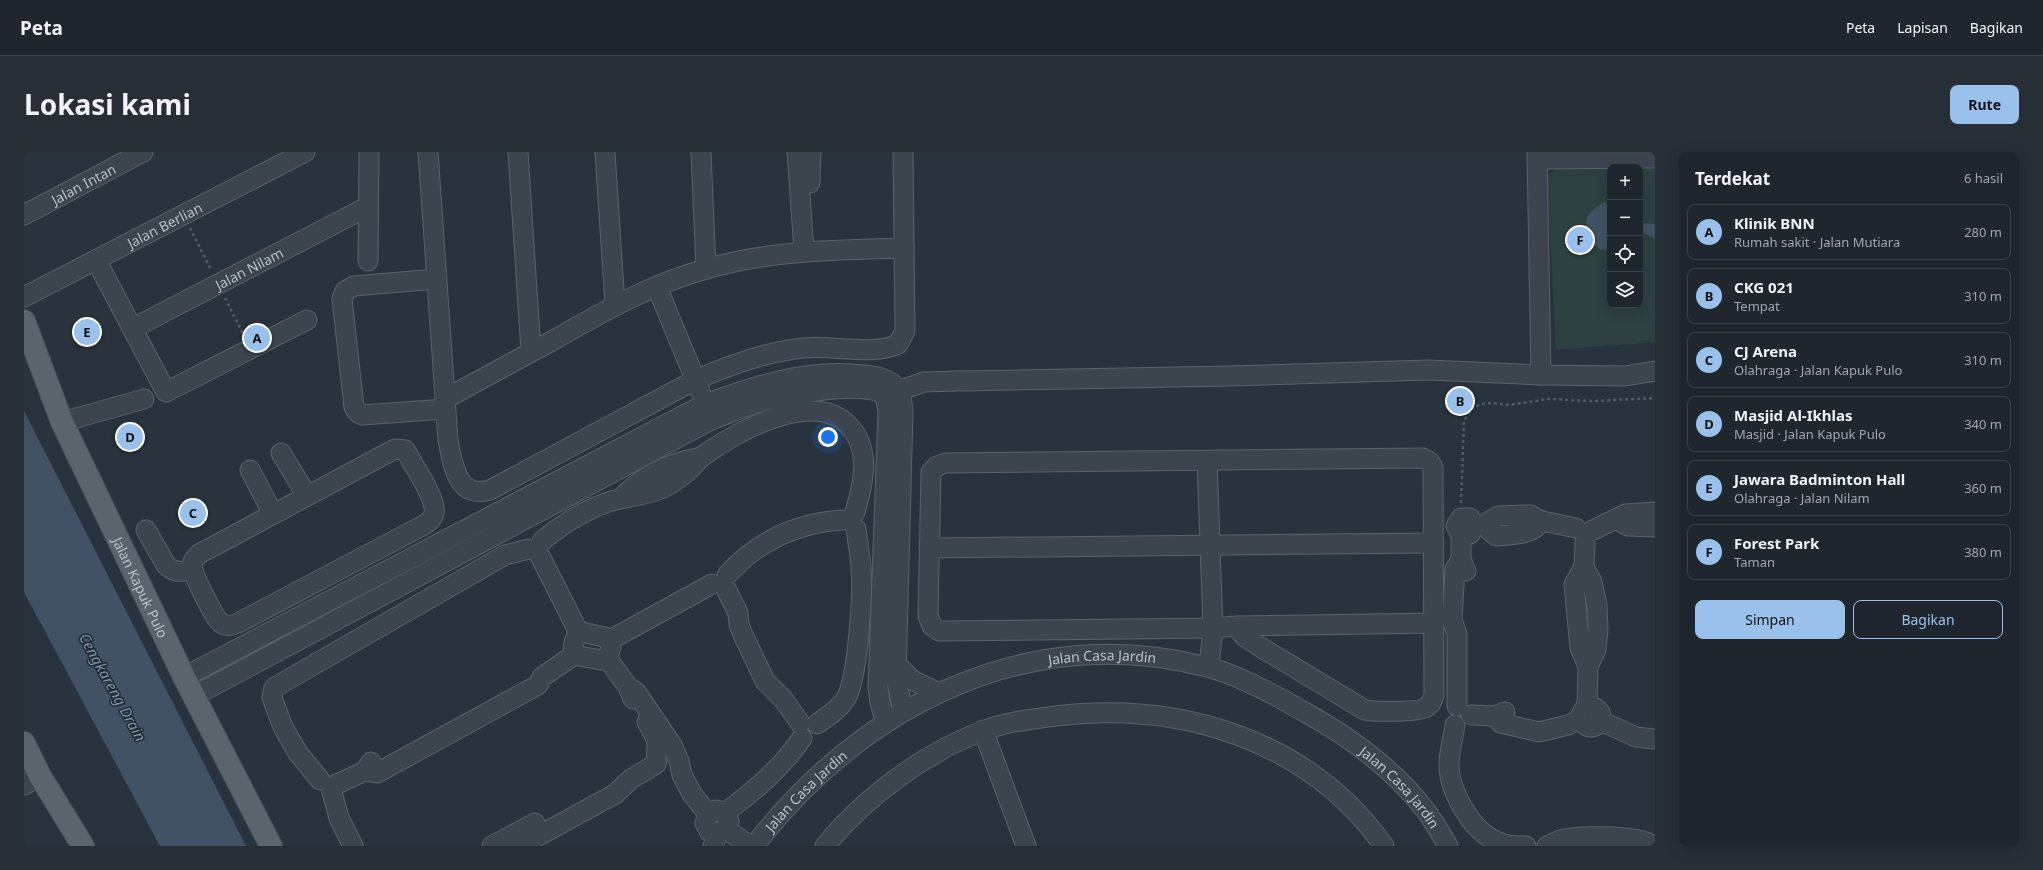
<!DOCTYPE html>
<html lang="id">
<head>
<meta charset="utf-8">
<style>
	body { margin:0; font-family:"Noto Sans",sans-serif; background:#272e36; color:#f1f3f6 }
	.controls { position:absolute; right:12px; top:12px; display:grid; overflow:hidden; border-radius:8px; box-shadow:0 4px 16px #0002 }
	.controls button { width:36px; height:36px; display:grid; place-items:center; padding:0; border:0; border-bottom:1px solid #3c434a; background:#1f262e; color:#f1f3f6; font:20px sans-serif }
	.you { position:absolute; left:804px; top:285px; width:14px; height:14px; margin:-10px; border:3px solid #fff; border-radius:50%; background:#1a73e8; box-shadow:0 0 0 6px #1a73e833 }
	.badge { display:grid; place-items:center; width:26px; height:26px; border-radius:50%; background:#9ac1eb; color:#111; font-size:13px; font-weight:700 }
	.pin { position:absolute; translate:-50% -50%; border:2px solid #fff; box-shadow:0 1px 4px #0006 }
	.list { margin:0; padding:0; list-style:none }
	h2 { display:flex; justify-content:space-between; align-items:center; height:52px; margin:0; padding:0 16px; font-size:17px }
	h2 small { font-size:13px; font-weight:400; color:#a1a5aa }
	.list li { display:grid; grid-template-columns:26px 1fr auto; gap:12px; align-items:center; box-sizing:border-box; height:56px; margin:0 8px 8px; padding:0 8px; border:1px solid #3c434a; border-radius:8px }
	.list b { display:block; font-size:15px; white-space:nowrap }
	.list p { margin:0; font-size:13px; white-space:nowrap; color:#a1a5aa }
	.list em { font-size:13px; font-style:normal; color:#a1a5aa }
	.actions { display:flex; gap:8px; padding:12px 16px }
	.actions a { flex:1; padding:9px 0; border:1px solid #9ac1eb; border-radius:8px; text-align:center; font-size:14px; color:#9ac1eb }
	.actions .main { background:#9ac1eb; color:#111 }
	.icon { flex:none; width:22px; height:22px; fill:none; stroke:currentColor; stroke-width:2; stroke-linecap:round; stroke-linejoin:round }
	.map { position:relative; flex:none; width:1631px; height:694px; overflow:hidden; border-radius:8px }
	header { display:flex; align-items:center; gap:24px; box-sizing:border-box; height:56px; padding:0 20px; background:#1f262e; border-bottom:1px solid #3c434a }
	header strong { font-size:19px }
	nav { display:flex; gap:22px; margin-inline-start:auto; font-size:14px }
	.intro { display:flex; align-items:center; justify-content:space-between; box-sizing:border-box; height:96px; padding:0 24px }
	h1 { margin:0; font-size:28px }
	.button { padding:10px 18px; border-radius:8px; background:#9ac1eb; color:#111; font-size:14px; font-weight:700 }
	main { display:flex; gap:24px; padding:0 24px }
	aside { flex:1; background:#1f262e; border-radius:8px; box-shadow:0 4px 16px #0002 }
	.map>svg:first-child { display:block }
	.green { fill:#2d4140 }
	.water { fill:#415264 }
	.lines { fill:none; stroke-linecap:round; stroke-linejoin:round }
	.stream { stroke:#415264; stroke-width:4 }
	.minor-casing { stroke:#5a636b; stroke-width:21 }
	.major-casing { stroke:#454e56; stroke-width:24 }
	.path { stroke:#4c5e5f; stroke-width:2.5; stroke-dasharray:3 3; stroke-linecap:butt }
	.minor { stroke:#3c454d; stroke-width:19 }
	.major { stroke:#5a646d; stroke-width:22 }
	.labels { text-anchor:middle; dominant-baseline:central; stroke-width:3; stroke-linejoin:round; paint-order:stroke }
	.street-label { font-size:14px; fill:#b8c0c8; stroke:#212a32 }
	.water-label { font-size:15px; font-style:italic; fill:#7d93a7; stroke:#212a32 }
</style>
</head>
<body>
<header>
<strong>Peta</strong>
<nav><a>Peta</a><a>Lapisan</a><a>Bagikan</a></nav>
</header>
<div class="intro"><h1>Lokasi kami</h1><a class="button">Rute</a></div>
<main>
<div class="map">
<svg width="1631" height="694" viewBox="0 0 1631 694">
	<rect width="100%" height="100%" fill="#29333d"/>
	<path class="green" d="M1534,17H1586V153H1616V17H1631V190L1532,198L1523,23Z"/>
	<g class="water">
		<path d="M1586,48V97L1577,98C1552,79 1559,58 1586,48Z"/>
		<path d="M1616,71L1631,72V87L1616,79Z"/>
		<path d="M0,259L222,694H136L0,440Z"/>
	</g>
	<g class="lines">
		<g class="stream">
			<path d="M337,443L369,427"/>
			<path d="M175,529L202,513"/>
		</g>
		<g class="minor-casing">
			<g id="minor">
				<path d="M404,0L424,288C429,313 433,347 466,338L673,227C707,213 742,200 779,196C807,193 850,204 874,192L881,179L879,0"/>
				<path d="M494,0L507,200"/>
				<path d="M581,0L591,153"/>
				<path d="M677,0L682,117"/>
				<path d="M773,0L780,99"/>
				<path d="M1513,0L1517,223"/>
				<path d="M1513,7L1631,6"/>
				<path d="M786,31L787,0"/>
				<path id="s1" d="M0,63L119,0"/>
				<path d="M72,108L142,240L283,168"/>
				<path d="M344,109L345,0"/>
				<path d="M412,127L330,134L321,139L318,147L330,255L333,260L338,263L421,257"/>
				<path d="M633,135L676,239"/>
				<path id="s2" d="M0,145L281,0"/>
				<path id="s3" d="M107,175L117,172L343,55"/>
				<path d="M863,243L900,230L934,229L1205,224L1404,218L1517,223L1601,224L1631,219"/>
				<path d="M421,247C459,226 497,206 535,185C582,158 630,131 682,117C747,98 813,98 880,96"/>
				<path d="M38,270L120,247"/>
				<path d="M371,297L381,298L384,303C391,316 413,348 410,361C409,367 405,370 400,373L214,471C208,474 203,475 197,471C190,466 168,421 168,413C169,408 172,405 175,402Z"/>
				<path d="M257,301L283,344"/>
				<path d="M1183,309L1189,476L1185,515"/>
				<path d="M226,318L249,362"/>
				<path d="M596,347C620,323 644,311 677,305"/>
				<path d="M1437,366H1446L1450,374L1446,382H1437L1432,374Z"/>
				<path d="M1591,367L1604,374L1631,375"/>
				<path d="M1459,373L1472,384C1490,382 1507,384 1518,369"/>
				<path d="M1450,374L1459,373L1474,364L1506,363L1518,369L1552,376"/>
				<path d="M122,378L142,413C150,421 158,420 169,418"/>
				<path d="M1569,378L1602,362L1631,360"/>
				<path d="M1437,382V408L1442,419"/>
				<path d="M518,389C541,370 566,354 595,347C611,344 623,343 639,336C648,332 658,324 666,317C670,313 674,308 679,304C711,280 790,236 825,274C848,298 839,333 831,360"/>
				<path d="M1561,390L1560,415L1568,430L1573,454L1574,477L1572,498L1564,514L1563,555"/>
				<path d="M905,396L1410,391"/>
				<path d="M516,404L555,481"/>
				<path d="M1560,415L1550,432L1556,496L1564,514"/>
				<path d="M703,423C734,389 773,371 818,368"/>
				<path d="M702,437L714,461L715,473L720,485L741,529L759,547L776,571"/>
				<path d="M1212,474L1221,485L1238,496L1341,558C1349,560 1394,560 1401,556C1407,553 1408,549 1410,544L1409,316L1406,310L1399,306L921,311L913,314L907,320L904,464L908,474L915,479L1189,476L1212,474L1411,471"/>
				<path d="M558,480L584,486L587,494L584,507L577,508L550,503C548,496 550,486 555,481Z"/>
				<path d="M586,488L688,432"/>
				<path d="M584,507L604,535L609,547"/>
				<path d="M872,512L888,528L915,541"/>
				<path d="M160,525L681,252C731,234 784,216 839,223C851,224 867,226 874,238C878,243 878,253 879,259L872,526L879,559"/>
				<path d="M604,535L612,540L648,593L655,609L658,623L668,642L684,662"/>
				<path d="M170,544L687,268C701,263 716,256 730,252C755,244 842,226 861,244L864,259L854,535L856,551L862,570"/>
				<path d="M1433,554V482L1428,468L1431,417L1437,408"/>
				<circle cx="1567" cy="565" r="10"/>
				<path d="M1447,563L1470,564L1481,560"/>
				<path d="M1470,564L1477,571L1515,580L1544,573L1557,567"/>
				<path d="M1577,569L1612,585L1631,587"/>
				<path d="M623,570L631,584L633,592L632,612"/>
				<path d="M793,572C803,565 814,558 821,548C834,529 839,442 837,416C836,403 834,390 832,377"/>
				<path d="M1431,573C1429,586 1425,600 1425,613C1425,639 1448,679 1472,689C1482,694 1492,694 1502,694"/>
				<path d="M959,578L1002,694"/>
				<path d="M341,619L353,621L514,533L518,525L550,503"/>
				<path d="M296,628L274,601L259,575L248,546L249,538L251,535L481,403L505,397"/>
				<path d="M0,633L16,624"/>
				<path d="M311,633L341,619L347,610"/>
				<path d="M308,640L315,666L329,694"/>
				<path d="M701,661C731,638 757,617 778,586"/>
				<path d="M702,677L726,694"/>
				<path d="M468,694L511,671"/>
				<path d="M496,694L591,642L607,627L632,612"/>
				<path d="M689,694L694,681L702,677L705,669L701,661L692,658L684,662L681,671L685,679L694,681"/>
				<path id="s4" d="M730,694C839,553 1004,469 1183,515C1212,522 1251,543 1277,558C1323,583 1370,617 1402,659C1410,670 1417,682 1424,694"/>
				<path d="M801,694C839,647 901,600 959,579C981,570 1008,567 1032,564C1157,549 1285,588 1360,694"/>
				<path d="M1523,694C1528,692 1534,688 1540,687C1557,684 1617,682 1629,694"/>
			</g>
		</g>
		<g class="major-casing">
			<g id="major">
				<path id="s5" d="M0,169L38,270L160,525L247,694"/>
				<path d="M0,591L16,624L59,694"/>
			</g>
		</g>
		<g class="path">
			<path d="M166,76L187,118"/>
			<path d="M201,146L220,184"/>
			<path d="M1437,351L1440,269L1447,257L1457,252L1468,251L1485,253L1524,247L1570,249L1631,246"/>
		</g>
		<use href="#minor" class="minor"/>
		<use href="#major" class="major"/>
	</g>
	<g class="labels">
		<g class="street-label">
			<text stroke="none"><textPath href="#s1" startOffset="67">Jalan Intan</textPath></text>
			<text stroke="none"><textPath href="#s2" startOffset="158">Jalan Berlian</textPath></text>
			<text stroke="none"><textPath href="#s3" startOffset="132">Jalan Nilam</textPath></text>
			<text stroke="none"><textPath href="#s5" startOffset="291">Jalan Kapuk Pulo</textPath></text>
			<text stroke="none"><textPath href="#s4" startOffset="411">Jalan Casa Jardin</textPath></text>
			<text stroke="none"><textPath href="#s4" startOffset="747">Jalan Casa Jardin</textPath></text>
			<text stroke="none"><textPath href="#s4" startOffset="76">Jalan Casa Jardin</textPath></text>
		</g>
		<g class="water-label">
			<text transform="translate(89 535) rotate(61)">Cengkareng Drain</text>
		</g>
	</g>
</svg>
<div class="controls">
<button>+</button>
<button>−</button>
<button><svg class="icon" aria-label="locate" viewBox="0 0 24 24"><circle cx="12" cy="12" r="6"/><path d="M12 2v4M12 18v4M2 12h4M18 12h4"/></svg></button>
<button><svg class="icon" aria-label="layers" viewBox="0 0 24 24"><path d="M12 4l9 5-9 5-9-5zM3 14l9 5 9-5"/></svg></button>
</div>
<div class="you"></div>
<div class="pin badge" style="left:233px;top:186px">A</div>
<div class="pin badge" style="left:1436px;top:249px">B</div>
<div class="pin badge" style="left:169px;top:361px">C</div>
<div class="pin badge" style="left:106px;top:285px">D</div>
<div class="pin badge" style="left:63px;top:180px">E</div>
<div class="pin badge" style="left:1556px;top:88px">F</div>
</div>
<aside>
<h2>Terdekat<small>6 hasil</small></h2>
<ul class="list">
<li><span class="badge">A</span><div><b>Klinik BNN</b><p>Rumah sakit · Jalan Mutiara</p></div><em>280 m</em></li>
<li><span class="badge">B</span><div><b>CKG 021</b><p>Tempat</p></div><em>310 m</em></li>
<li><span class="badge">C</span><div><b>CJ Arena</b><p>Olahraga · Jalan Kapuk Pulo</p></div><em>310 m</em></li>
<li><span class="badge">D</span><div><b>Masjid Al-Ikhlas</b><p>Masjid · Jalan Kapuk Pulo</p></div><em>340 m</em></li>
<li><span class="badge">E</span><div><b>Jawara Badminton Hall</b><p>Olahraga · Jalan Nilam</p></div><em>360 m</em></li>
<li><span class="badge">F</span><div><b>Forest Park</b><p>Taman</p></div><em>380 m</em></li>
</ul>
<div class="actions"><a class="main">Simpan</a><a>Bagikan</a></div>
</aside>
</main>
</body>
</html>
